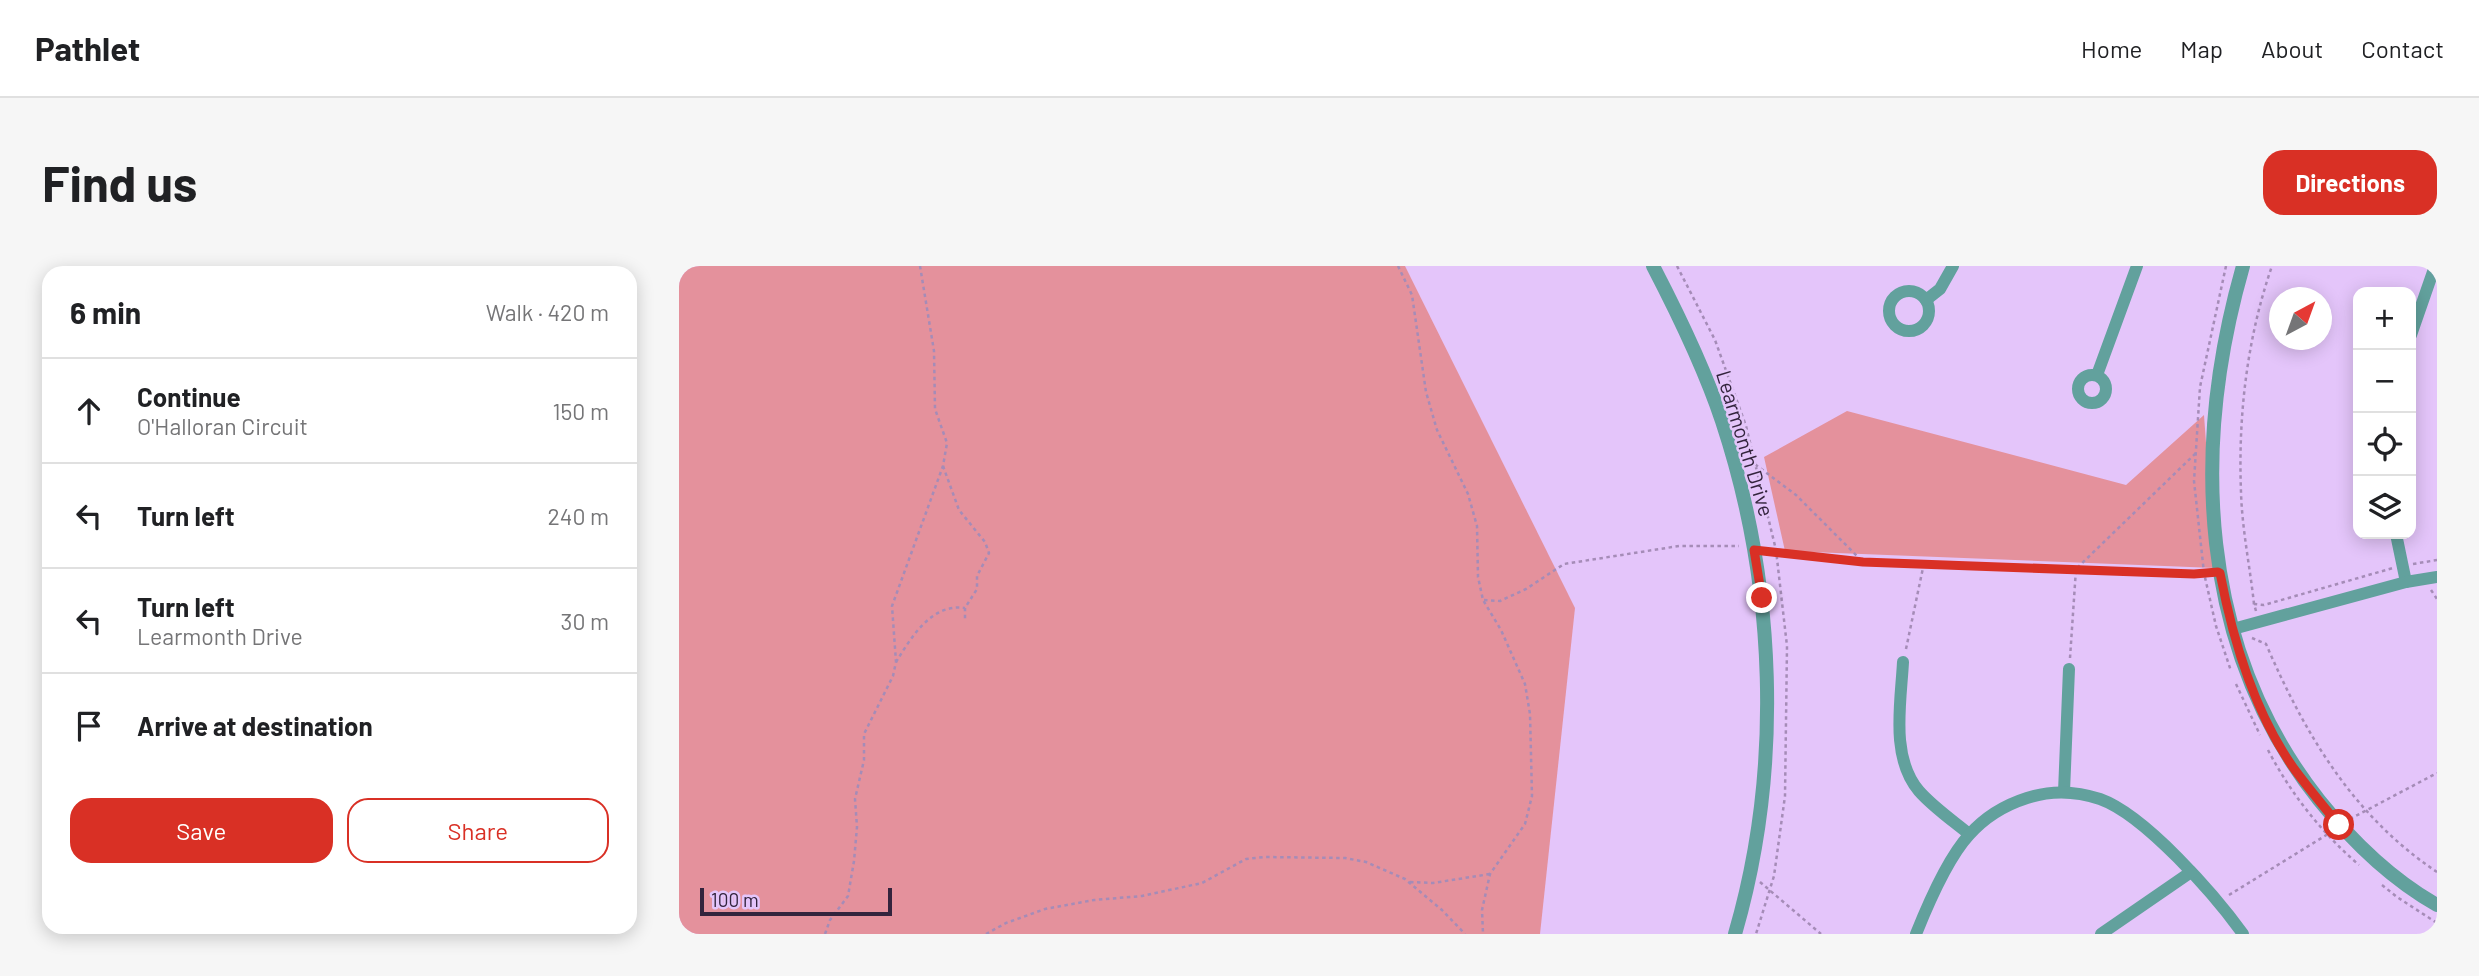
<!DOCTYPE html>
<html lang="en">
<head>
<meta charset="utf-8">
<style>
	body { margin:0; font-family:Barlow,sans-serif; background:#f6f6f6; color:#202124 }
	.controls { position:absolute; right:21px; top:21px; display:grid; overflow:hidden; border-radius:14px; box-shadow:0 4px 18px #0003 }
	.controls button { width:63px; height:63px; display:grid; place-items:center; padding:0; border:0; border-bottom:2px solid #e0e0e0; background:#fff; color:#202124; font:35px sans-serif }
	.compass { position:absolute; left:1590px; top:21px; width:63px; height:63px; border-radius:50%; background:#fff; box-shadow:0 4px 18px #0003; rotate:41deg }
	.scale { position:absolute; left:21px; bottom:18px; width:192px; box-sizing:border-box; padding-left:7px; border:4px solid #33243d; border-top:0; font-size:19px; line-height:24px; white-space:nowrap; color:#33243d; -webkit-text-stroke:5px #e4c5fa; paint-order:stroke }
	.stop { position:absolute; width:21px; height:21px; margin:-16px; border:5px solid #d93025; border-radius:50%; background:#fff }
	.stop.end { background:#d93025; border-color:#fff; box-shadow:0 2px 7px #0008 }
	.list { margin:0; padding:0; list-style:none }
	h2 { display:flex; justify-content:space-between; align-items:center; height:91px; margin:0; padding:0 28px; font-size:30px }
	h2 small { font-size:23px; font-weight:400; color:#757577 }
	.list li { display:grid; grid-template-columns:46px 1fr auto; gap:21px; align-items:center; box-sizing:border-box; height:105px; padding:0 28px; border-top:2px solid #e0e0e0 }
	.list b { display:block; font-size:26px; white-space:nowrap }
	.list p { margin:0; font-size:23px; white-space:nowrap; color:#757577 }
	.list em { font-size:23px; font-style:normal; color:#757577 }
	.actions { display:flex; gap:14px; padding:21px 28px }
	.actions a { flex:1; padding:16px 0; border:2px solid #d93025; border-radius:21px; text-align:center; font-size:24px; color:#d93025 }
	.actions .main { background:#d93025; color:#fff }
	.icon { flex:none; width:38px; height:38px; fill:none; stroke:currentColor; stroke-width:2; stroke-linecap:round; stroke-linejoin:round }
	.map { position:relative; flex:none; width:1758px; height:668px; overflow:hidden; border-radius:21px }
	header { display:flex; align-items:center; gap:42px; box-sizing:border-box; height:98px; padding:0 35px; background:#fff; border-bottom:2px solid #e0e0e0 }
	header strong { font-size:33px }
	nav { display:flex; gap:38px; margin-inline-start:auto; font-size:24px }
	.intro { display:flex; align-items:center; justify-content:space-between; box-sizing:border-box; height:168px; padding:0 42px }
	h1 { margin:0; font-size:49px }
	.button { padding:18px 32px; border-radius:21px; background:#d93025; color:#fff; font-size:24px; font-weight:700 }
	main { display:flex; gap:42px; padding:0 42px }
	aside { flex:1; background:#fff; border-radius:21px; box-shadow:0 4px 18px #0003 }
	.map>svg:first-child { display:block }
	.green { fill:#e4919c }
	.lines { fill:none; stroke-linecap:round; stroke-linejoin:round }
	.path { stroke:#a58cb7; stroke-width:2.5; stroke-dasharray:3.5 3.5; stroke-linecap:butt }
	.minor { stroke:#62a19d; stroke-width:12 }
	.tertiary { stroke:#62a19d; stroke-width:14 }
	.route { stroke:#d93025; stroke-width:9 }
	.labels { text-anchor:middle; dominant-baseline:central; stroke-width:5; stroke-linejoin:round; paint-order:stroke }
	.street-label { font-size:21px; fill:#33243d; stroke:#e4c5fa }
</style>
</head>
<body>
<header>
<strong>Pathlet</strong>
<nav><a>Home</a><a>Map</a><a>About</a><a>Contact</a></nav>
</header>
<div class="intro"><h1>Find us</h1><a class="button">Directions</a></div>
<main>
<aside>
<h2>6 min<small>Walk · 420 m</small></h2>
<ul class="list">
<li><svg class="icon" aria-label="ahead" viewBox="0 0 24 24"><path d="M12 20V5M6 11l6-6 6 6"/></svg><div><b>Continue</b><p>O'Halloran Circuit</p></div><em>150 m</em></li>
<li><svg class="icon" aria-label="left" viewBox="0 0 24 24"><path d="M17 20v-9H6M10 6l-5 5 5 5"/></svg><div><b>Turn left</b></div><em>240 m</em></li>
<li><svg class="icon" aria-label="left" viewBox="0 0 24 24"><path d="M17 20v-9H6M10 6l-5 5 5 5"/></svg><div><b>Turn left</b><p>Learmonth Drive</p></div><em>30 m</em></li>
<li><svg class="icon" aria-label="arrive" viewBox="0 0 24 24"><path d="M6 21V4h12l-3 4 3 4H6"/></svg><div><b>Arrive at destination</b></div></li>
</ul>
<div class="actions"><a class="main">Save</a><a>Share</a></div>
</aside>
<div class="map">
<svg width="1758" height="668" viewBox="0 0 1758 668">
	<rect width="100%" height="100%" fill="#e4c5fa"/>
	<g class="green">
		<path d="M0,0H726L896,342L861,668H0Z"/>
		<path d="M1168,145L1447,219L1525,149L1536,302L1106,285L1085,191Z"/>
	</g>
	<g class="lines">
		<g class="path">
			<path d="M719,0L733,29L747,126L758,164L789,228L798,260L799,311L804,334L822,364L846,418L851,448L853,530L846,558L811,608L803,644L804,668"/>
			<path d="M998,0L1036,74L1067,160L1097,284L1108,380L1106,530L1095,610L1077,668"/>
			<path d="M1547,0L1521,121L1515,215L1525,307L1537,360L1552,405"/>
			<path d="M1070,197L1073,196L1117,229L1184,296L1244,297"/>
			<path d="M264,200L280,244L306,276L310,287L298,310V323L286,342V355"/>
			<path d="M1087,286L1184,296"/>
			<path d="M1734,298L1758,294"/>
			<path d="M1752,324L1758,333"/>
			<path d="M805,334L821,335L847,323L885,298L1000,280H1060"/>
			<path d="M1575,338C1571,301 1563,263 1562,226C1559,150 1568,72 1593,0"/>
			<path d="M1577,345L1575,338L1585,339L1714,302"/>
			<path d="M1573,372L1587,378C1626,468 1674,550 1758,606"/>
			<path d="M1227,383L1245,297L1524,307"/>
			<path d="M1391,392L1397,303L1517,187"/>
			<path d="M217,396C232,372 252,337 286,342"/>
			<path d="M1557,418L1581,469"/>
			<path d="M1589,484C1612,528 1642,566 1680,599"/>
			<path d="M1671,553L1758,507"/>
			<path d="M731,616L754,617L811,608"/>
			<path d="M1081,616L1142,668"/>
			<path d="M1703,619L1718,631L1758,657"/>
			<path d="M1550,629L1649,568"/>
			<path d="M146,668L151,654L169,630L175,595L178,561L176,533L185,494V468L214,410L217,396L213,340L264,200L268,177L256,143L255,85L241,0"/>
			<path d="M307,668L327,657L366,643L415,634L463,630L523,617L567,593L585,591L666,592L687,596L726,613L763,644L786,668"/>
		</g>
		<g class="minor">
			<circle cx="1230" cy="45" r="20"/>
			<path d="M1247,34L1261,23L1274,0"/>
			<path d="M1732,69L1756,0"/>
			<path d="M1418,109L1458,0"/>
			<circle cx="1413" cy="123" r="14"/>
			<path d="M1717,268L1727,316"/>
			<path d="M1554,363L1727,316L1758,311"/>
			<path d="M1224,396C1222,436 1211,491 1240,525C1254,541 1273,554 1290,568"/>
			<path d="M1385,526L1390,403"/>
			<path d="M1237,668C1249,638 1268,593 1290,569C1305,552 1326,539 1348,532C1372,524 1397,525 1421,533C1466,549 1536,629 1564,668"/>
			<path d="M1422,668L1512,606"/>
		</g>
		<g class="tertiary">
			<path d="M974,0C1000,50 1025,101 1043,155C1097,318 1104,503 1056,668"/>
			<path d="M1564,0C1512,182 1519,381 1640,534C1673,575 1712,613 1758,639"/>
		</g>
	</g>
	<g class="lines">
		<path class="route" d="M1083,332L1075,284L1184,296L1515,308L1539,306L1541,307C1554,375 1575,447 1616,504C1630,523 1645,541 1660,559"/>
	</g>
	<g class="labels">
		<g class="street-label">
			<text transform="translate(1067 177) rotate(73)">Learmonth Drive</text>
		</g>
	</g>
</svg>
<div class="controls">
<button>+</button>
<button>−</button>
<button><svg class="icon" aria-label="locate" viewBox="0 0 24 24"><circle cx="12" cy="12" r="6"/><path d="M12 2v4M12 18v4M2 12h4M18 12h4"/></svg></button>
<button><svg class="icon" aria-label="layers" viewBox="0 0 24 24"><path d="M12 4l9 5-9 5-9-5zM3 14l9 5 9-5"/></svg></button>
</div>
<svg class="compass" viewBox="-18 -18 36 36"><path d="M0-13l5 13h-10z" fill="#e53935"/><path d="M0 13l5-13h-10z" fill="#757577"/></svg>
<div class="scale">100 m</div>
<div class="stop" style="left:1660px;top:559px"></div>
<div class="stop end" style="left:1083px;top:332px"></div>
</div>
</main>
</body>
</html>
